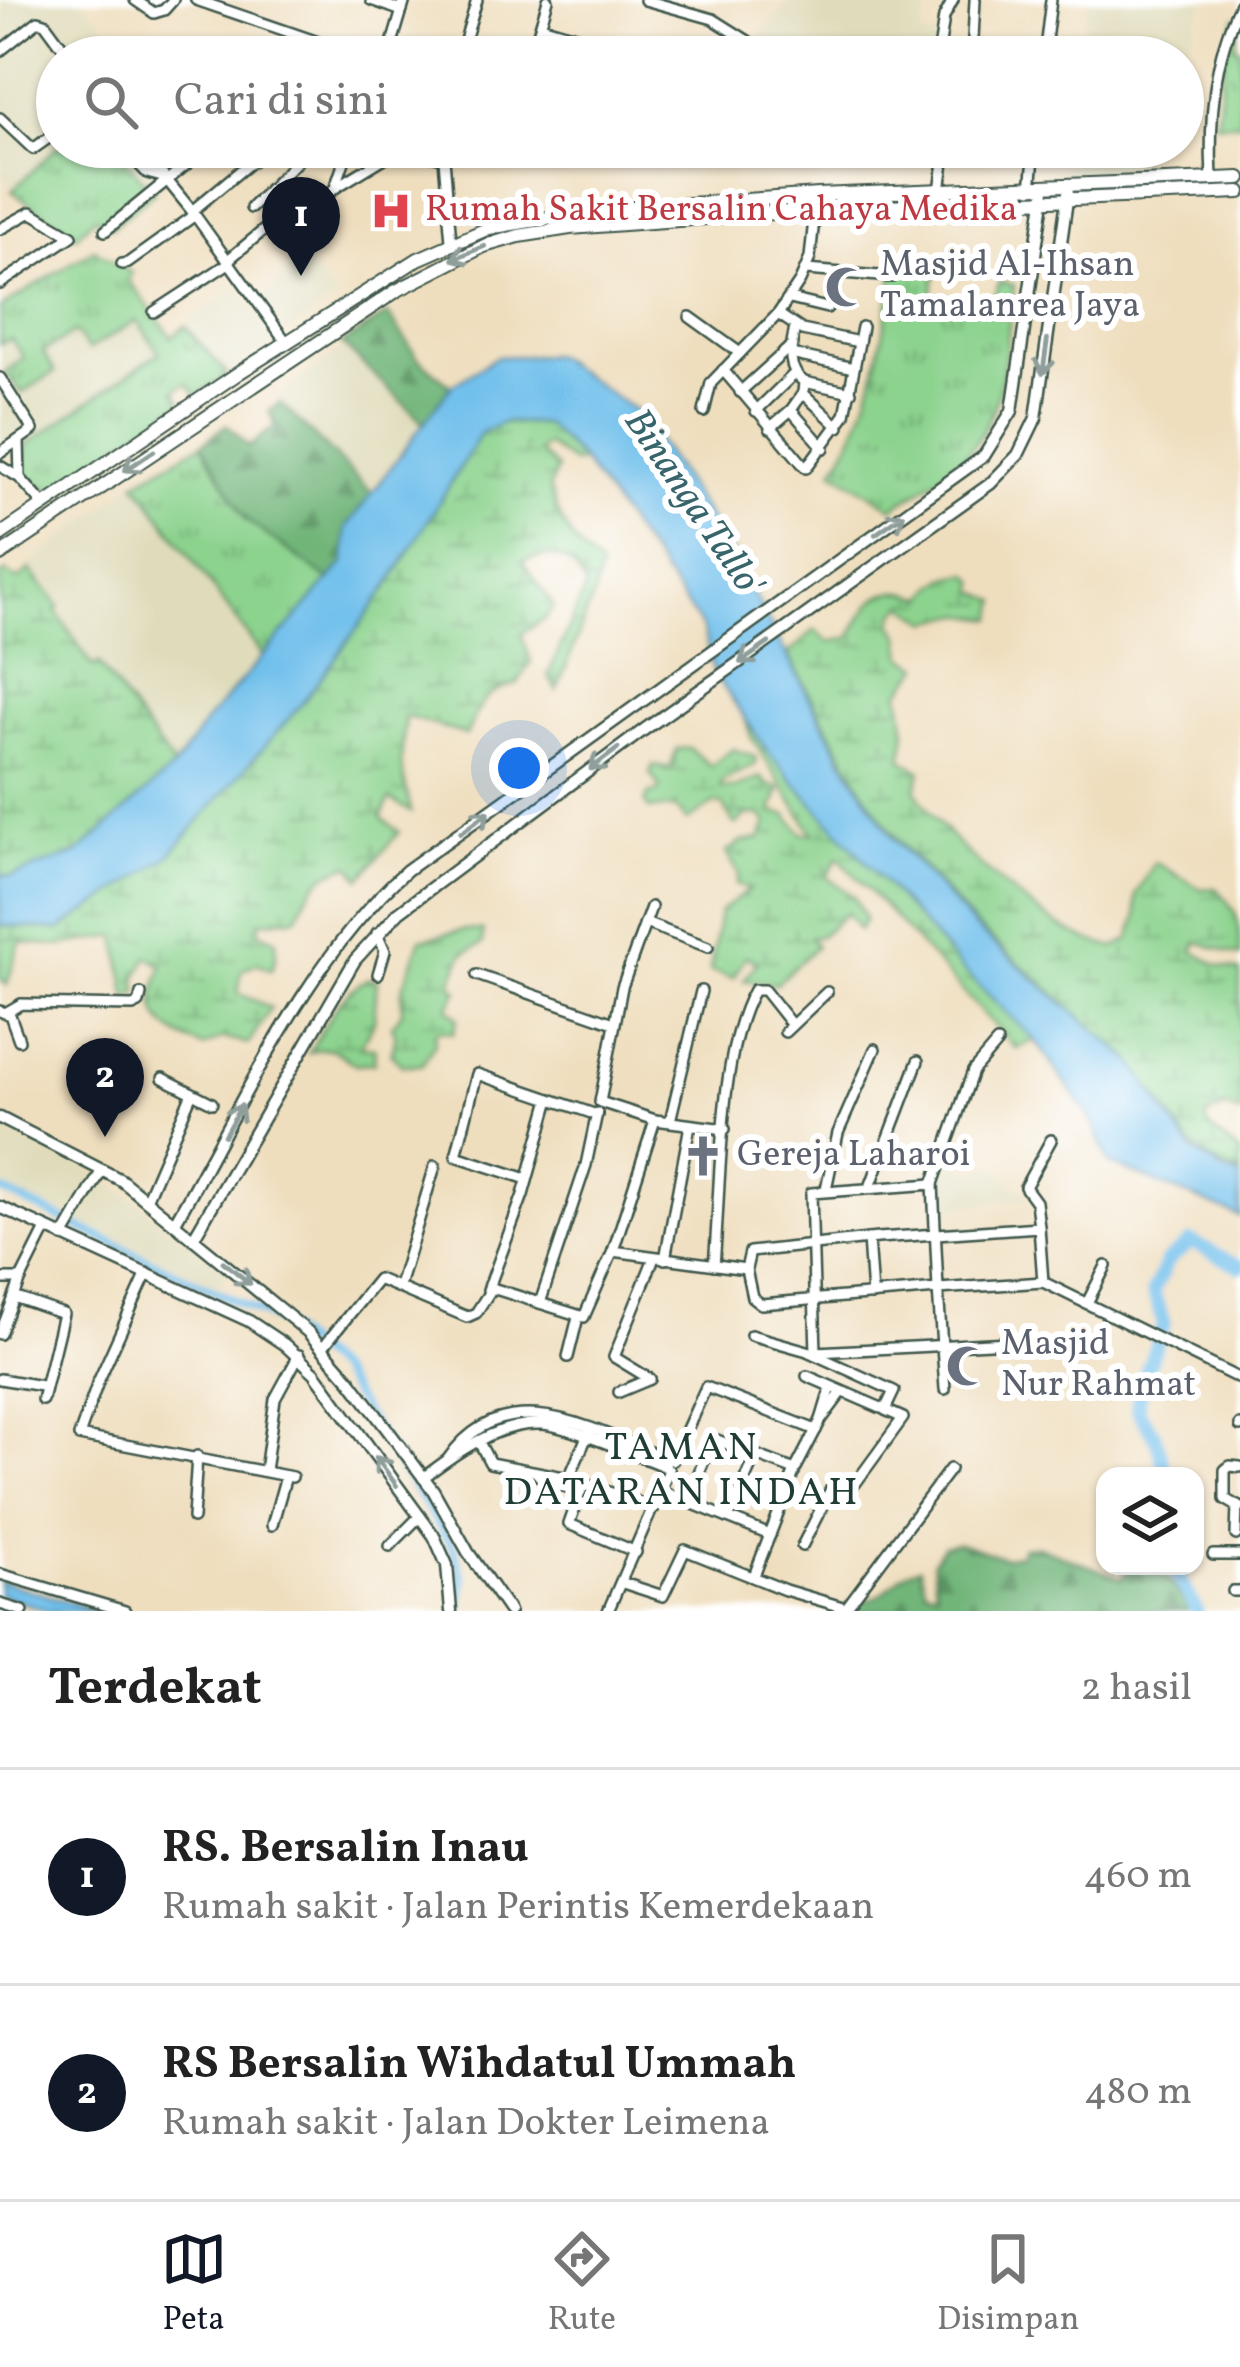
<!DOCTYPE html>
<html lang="id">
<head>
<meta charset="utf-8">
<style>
	body { margin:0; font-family:Vollkorn,serif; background:#f2f2f2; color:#222 }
	.controls { position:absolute; right:36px; bottom:36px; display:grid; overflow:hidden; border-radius:24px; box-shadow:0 3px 9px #0004 }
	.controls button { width:108px; height:108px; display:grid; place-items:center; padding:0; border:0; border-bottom:3px solid #e0e0e0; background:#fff; color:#222; font:60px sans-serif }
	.you { position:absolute; left:519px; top:768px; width:42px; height:42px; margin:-30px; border:9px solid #fff; border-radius:50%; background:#1a73e8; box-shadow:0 0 0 18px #1a73e833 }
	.badge { display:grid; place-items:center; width:78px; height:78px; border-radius:50%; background:#111827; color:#fff; font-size:39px; font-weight:700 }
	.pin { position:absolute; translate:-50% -99px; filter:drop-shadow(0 3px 6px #0008) }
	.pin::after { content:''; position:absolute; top:63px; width:42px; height:36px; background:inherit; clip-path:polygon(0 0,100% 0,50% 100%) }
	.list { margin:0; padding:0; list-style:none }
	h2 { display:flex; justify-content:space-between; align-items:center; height:156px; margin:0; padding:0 48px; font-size:51px }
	h2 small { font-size:39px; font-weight:400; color:#767676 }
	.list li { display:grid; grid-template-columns:78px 1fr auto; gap:36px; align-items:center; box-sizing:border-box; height:216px; padding:0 48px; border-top:3px solid #e0e0e0 }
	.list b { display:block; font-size:45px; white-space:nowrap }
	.list p { margin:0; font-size:39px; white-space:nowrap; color:#767676 }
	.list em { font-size:39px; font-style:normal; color:#767676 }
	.icon { flex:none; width:66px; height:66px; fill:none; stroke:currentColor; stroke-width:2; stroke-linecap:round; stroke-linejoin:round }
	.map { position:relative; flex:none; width:1240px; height:1611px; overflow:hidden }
	.search { position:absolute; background:#fff; box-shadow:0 3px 9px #0004; left:36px; right:36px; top:36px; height:132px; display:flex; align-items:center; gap:30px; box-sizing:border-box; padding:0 42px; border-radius:66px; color:#767676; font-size:45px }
	.sheet { height:588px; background:#fff }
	nav { display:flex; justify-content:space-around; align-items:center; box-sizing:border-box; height:168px; border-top:3px solid #e0e0e0; background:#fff; font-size:33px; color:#767676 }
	nav a { display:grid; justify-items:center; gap:6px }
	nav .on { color:#111827 }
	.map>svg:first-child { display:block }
	.built { fill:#e0dcbb }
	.grass { fill:url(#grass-tufts); stroke:#568861; stroke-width:3 }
	.forest { fill:url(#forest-firs); stroke:#487956; stroke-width:3 }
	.wetland { fill:url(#wetland-marsh); stroke:#568861; stroke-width:3 }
	.water { fill:#71c0ec; stroke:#487e90; stroke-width:3 }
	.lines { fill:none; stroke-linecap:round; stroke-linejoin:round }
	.canal { stroke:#71c0ec; stroke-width:8 }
	.river { stroke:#71c0ec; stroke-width:14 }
	.minor-casing { stroke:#3e5549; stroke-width:14 }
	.major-casing { stroke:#3e5549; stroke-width:15 }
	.highway-casing { stroke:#3e5549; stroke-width:16 }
	.minor { stroke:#fff; stroke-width:9 }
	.major { stroke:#fff; stroke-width:10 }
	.highway { stroke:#fff; stroke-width:12 }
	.oneway { stroke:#8f9e9a }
	.labels { text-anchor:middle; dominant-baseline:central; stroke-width:12; stroke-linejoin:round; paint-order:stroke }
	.health-label { font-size:36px; fill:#be3a42; stroke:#fff; text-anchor:start }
	.worship-label { font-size:36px; fill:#5b616d; stroke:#fff; text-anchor:start }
	.water-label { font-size:39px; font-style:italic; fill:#38646b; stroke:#fff }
	.neighbourhood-label { font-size:39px; letter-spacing:3px; fill:#1f3d34; stroke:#fff }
</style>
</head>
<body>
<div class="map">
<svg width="1240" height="1611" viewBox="0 0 1240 1611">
	<defs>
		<pattern id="grass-tufts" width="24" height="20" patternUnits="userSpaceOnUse" patternTransform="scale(3)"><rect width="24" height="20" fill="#8cd38e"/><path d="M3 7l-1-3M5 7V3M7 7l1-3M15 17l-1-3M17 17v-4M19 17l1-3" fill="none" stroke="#72ac75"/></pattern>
		<pattern id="forest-firs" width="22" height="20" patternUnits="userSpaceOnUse" patternTransform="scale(3)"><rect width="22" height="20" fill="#71b579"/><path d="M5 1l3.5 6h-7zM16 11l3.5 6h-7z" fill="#5c9464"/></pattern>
		<pattern id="wetland-marsh" width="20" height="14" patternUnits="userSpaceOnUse" patternTransform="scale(3)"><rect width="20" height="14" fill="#8cd38e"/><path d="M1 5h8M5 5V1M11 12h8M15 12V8" fill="none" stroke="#72ac75"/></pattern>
	</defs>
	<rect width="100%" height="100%" fill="#fff"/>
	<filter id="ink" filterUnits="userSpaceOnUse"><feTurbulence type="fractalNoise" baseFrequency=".00833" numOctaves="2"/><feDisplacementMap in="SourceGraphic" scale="24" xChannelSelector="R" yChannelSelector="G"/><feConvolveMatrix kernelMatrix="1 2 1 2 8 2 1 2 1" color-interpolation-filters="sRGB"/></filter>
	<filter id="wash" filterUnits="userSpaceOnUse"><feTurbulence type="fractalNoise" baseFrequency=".004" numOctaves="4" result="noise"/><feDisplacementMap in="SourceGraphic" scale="48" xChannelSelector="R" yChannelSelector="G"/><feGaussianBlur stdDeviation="2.7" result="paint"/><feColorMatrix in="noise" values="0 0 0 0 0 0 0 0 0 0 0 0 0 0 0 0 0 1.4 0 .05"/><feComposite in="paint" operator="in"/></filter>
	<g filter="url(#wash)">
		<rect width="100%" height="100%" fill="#efdebe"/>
		<g class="built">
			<path d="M0,0H82L134,57H57V147L15,188L0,174Z"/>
			<path d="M781,0H929L921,35L937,38L935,55L918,51L916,57H771L755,43L787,5Z"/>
			<path d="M1088,0H1205L1183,59L1081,57Z"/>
			<path d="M114,147H202L154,192Z"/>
			<path d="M731,147H903L900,164L738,167Z"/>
			<path d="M1069,147H1144L1147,178L1065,177Z"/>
			<path d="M301,254L336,298L287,333L264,299Z"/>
			<path d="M236,286L278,342L227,374L185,326Z"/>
			<path d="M138,319L159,354L0,463V344L10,338L24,359L54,372L42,352L75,331L89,350Z"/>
			<path d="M344,348L422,422L370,489L275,398Z"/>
			<path d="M136,482L263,656L208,719L174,767L100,665L94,668L80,652L56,610L59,605L27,566Z"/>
			<path d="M0,1126L90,1169L140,1205L228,1271L219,1286L0,1187Z"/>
			<path d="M947,1158L977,1175L989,1164L1029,1198L941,1209L936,1180Z"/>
		</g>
		<g class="grass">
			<path d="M1236,18L1239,19L1235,46L1240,48V123H1216L1225,54Z"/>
			<path d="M57,147H114L154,192L112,227L95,217L76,236L12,191Z"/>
			<path d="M94,249L132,273L128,280L172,337L185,326L227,374L197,396L187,383L175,390L182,402L53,491L25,477V446L159,353L137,320L88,350L75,332L43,352L55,372L22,393L5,372L24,358L11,339L0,344V308Z"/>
			<path d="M896,260L937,270L931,296L990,309L999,282L1014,285C1005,346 1008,414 961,460C942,478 915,492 893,508L833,470C874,414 884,330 896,260Z"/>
			<path d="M202,444L246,520L330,580L263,656L136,482Z"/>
		</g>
		<g class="forest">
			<path d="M388,314L418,358L451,386L424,423L342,344Z"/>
			<path d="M280,403L372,493L346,529L345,562L330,580L246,520L202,444L227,425L249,447L276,425L269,411Z"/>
			<path d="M958,1543L1004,1558L1020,1554L1023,1547L1038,1546L1122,1579L1130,1568C1164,1561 1173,1588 1191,1611H854L858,1600C888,1603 893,1572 920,1567L925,1588L936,1591L933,1561L943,1546Z"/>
		</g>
		<g class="wetland">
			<path d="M502,423L545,424L583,462L573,463L547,445L539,452L557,469L549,488C559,520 572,546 600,567L595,592L557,690L548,676L586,587C573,556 552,551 522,561L554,606L547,617L521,634L531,661L517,684C482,692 481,705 466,735L405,716L401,763L411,812L390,799L381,817L399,832L361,878L350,865C320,871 309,890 297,917L259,922L260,932L276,940V958L271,970L257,963L242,970L238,993L271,1008L248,1044L223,1038L203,1047C159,1029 143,1013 163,966L148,957L137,976L138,993L127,996L117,936L60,946L20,942L7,985L0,979V925L60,930L165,859L385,591L481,433Z"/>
			<path d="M30,570L59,606L56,611L93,667L99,664L174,767L78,853L11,877L0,874V576L6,572L18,580Z"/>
			<path d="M970,574L977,582L976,591L998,601L994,619L961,614L930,622L904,605L895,615L893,624L901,635L904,657L921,666L900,692L906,732L902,759L921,771L916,789C937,835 1024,906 1069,931C1082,939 1099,943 1114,948L1130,939L1137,916L1136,895L1155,862L1201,889L1216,888C1240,914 1240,920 1240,956L1198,942L1193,951L1217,965L1240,971V1114L1227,1107L1206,1117L1207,1126L1240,1153V1173L1222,1167L1190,1144L1131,1060L975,925L894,835L863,790L788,654L815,630L829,642L850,638C869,603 879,579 925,598C938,580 947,576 970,574Z"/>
			<path d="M745,719L771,756L965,972L1035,1040L1016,1049L838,857L827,877L854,897L865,919L859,930L846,913L820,936L810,938L816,946L776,984L744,980L757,963L746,956L733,978L710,971L720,912L750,889L736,884L739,875L726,852L742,842L760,839L767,823L761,815H747L737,824L733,823L723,804L714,803L687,821L676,808L649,809L645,803L648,794L659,791L660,786L650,774L653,766L670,769L677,749L689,748L711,766L733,749L755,757L756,764L722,782L721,788H735L761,777L768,785L780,788L772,812L787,815L803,834L813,833L751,737Z"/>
			<path d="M465,930L483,931V943L463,954L451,984L458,990L448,1008L458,1018L453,1033L441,1030L435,1033V1043L422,1065H402L391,1054L396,1035L392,1026L402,1012V990L421,939Z"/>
			<path d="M369,978L377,980L374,1021L360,1047L375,1048L374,1063L355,1064C333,1052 338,1044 309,1052C327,1023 339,993 369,978Z"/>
		</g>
		<g class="water">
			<path d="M553,355L639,413L729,548L844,762L894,839L975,928L1131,1060L1191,1149L1225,1172L1240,1176V1217L1109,1163L1093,1122L1035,1040L965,972L771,756L714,673L702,627L581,459L545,424L505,422L481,433L387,588L303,702L167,858L59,930L0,925V874L11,877L78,853L174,767L208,719L345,562L346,528L451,386L496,357Z"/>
			<path d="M0,1581L99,1611H50L0,1595Z"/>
		</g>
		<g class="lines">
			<path class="canal" d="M0,1190L278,1321L338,1372L453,1547L463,1579L459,1611"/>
			<g class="river">
				<path d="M1167,1476L1155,1436L1137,1409L1141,1385L1164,1324L1153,1292L1167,1261L1191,1242L1240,1266"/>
				<path d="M1172,1566L1197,1611"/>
			</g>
		</g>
	</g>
	<g filter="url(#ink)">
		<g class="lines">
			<g class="minor-casing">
				<g id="minor">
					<path d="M135,0L154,13L164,10L173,0"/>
					<path d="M196,0L362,57"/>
					<path d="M371,0L402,11"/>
					<path d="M645,0L713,19L748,41"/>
					<path d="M541,26L603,44L638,48"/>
					<path d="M0,51L38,21L45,23L70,57"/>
					<path d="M302,57L307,39"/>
					<path d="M388,57L405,0"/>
					<path d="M460,57L477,0"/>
					<path d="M531,57L548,0"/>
					<path d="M938,57L944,17L953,0"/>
					<path d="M972,57L975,0"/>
					<path d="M1044,57L1051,0"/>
					<path d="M0,118L33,149L57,132"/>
					<path d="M122,147L147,173L162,177"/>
					<path d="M140,147L192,211L287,343"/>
					<path d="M401,147L442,158"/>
					<path d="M443,147L451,241"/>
					<path d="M1212,180C1209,120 1213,59 1240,4"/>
					<path d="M335,188L401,148"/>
					<path d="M1031,189L1035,147"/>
					<path d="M940,191L946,147"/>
					<path d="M251,208L311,147"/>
					<path d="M192,211L269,147"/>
					<path d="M306,216L335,188L349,147"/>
					<path d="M0,229L31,212L72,236L0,284"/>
					<path d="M105,231L208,147"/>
					<path d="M228,260L264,230"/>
					<path d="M122,264L128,263L195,215"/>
					<path d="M806,270L892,277"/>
					<path d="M790,299L827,308"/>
					<path d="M154,312L229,263"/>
					<path d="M778,314L802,330L859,342"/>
					<path d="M690,317L740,353"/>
					<path d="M795,327C791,348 785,367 804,382L803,393L839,427"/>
					<path d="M791,354L854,368"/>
					<path d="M723,370L806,468L845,415L862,327"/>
					<path d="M0,378L33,430L0,453"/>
					<path d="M804,382L851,392"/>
					<path d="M740,392L791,346"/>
					<path d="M791,410L824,448"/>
					<path d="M756,411L794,374"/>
					<path d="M704,412L711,383L778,314L800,281L810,258L815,210"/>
					<path d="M770,428L791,410L803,393"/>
					<path d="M19,440L20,477"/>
					<path d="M0,466L20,478L44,505"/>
					<path d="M651,907L622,987L600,1102L655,1120L725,1129"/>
					<path d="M645,923L708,947"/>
					<path d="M377,933L385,951L378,974"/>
					<path d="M477,975L614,1023"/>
					<path d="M0,1011L10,1015L19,1040"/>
					<path d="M7,1012L21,1004L133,1006L139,1003L141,994"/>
					<path d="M785,1032L827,992"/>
					<path d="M163,1078L212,1103"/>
					<path d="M670,1121L701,991"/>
					<path d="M527,1179L456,1156L477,1074L597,1115"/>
					<path d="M933,1184L973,1071L997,1043"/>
					<path d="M870,1187L918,1061"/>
					<path d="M826,1189L838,1133L875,1049"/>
					<path d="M146,1200L192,1093"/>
					<path d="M1039,1227L1036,1202L1025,1187L1051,1140"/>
					<path d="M63,1237L102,1170"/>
					<path d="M868,1239L872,1295"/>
					<path d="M613,1251L746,1269"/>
					<path d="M665,1259L690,1125"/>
					<path d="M714,1265C721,1191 718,1052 754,990H764L791,1024"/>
					<path d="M147,1273L98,1382L79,1436L292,1477"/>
					<path d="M0,1279H21L46,1229"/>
					<path d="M399,1286L435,1166"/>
					<path d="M488,1290L523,1195L550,1099"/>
					<path d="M14,1297L63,1314L42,1400"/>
					<path d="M540,1303L586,1165L597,1113"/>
					<path d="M1087,1303L1106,1266"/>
					<path d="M0,1334L21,1279"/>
					<path d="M751,1335L811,1352"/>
					<path d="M1029,1341L816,1352L811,1193L933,1184L938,1289L1043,1282L1240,1379"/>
					<path d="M323,1347L378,1279L467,1317L476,1313L492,1288L584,1317L613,1251L655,1120"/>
					<path d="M568,1357L578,1317"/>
					<path d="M807,1376L881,1408"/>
					<path d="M0,1379L42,1386"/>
					<path d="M650,1379L614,1357L654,1258"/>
					<path d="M945,1389L938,1289L761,1304L752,1297L746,1269L750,1252L878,1238L1039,1227L1043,1282"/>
					<path d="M619,1392L650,1379"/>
					<path d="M821,1420L831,1387"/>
					<path d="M1240,1425V1426"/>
					<path d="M479,1442L490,1463L569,1478L654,1508"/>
					<path d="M448,1459C506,1375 597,1432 669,1460"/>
					<path d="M673,1460L706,1387L816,1430"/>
					<path d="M265,1471L275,1399L299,1355"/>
					<path d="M536,1472L543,1480L581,1491"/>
					<path d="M423,1478C454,1454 498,1422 541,1424C567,1425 638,1456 666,1467"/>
					<path d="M569,1478L588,1434"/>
					<path d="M584,1482L569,1524L636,1552"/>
					<path d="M661,1491L770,1535"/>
					<path d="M687,1501L711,1444L717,1440L795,1470"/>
					<path d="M1237,1506L1225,1499V1470L1230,1466L1240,1467"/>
					<path d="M193,1518L197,1456"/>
					<path d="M728,1518L755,1456"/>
					<path d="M272,1525L286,1476"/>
					<path d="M1236,1535L1237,1506L1240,1507"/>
					<path d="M390,1546L420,1516"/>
					<path d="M802,1546L835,1481L852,1488L903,1418L885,1410L894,1391L809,1352"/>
					<path d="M1213,1555H1240"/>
					<path d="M0,1574L125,1611"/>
					<path d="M754,1576L795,1470L821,1420L842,1392"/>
					<path d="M623,1583L663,1596L685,1550L785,1590L846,1608L950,1469"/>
					<path d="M1233,1591H1240"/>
					<path d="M0,1604L23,1611"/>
					<path d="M608,1611L669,1470"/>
				</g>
			</g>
			<g class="major-casing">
				<g id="major">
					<path d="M0,1118L121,1180L308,1332L350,1380L433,1490L468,1552L509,1611"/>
					<path d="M0,1207L249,1321L285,1345L315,1373L434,1536L447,1565L451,1611"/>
					<path d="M175,1222C243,1103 305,961 407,870L984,456L1012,411L1044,194"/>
					<path d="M194,1237L355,960L399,912L645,729L990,484L1018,455L1036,418L1068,193"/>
				</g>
			</g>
			<g class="highway-casing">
				<g id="highway">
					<path d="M0,535L240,372L418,259L489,228L590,211L818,195L1240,178"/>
					<path d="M0,555L396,291L484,246L519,236L570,228L815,210L1240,192"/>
				</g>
			</g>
			<use href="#minor" class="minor"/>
			<use href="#major" class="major"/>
			<use href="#highway" class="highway"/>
		</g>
		<defs><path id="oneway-shaft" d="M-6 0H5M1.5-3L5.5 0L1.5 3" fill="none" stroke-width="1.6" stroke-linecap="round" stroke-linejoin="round" transform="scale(3)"/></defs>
		<g class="oneway">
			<use href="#oneway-shaft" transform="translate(468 253) rotate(158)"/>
			<use href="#oneway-shaft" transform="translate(1045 357) rotate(98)"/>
			<use href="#oneway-shaft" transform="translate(139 461) rotate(146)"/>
			<use href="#oneway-shaft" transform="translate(890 524) rotate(-35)"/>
			<use href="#oneway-shaft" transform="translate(754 653) rotate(145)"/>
			<use href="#oneway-shaft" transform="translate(604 759) rotate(143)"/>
			<use href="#oneway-shaft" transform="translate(475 822) rotate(-36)"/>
			<use href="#oneway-shaft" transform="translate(233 1120) rotate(-60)"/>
			<use href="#oneway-shaft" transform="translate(237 1273) rotate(39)"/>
			<use href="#oneway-shaft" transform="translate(386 1471) rotate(-126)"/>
		</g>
	</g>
	<defs>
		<g id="hospital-bare" transform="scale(3.24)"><path d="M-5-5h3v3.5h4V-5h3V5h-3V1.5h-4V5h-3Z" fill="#e0444e" stroke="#fff" stroke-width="2.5" paint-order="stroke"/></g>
		<g id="mosque-bare" transform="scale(3.24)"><path d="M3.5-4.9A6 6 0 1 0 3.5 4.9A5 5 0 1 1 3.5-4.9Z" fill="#6b7280" stroke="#fff" stroke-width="2.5" paint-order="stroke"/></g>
		<g id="church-bare" transform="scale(3.24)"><path d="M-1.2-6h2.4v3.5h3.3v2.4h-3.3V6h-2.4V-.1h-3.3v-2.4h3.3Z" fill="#6b7280" stroke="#fff" stroke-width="2.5" paint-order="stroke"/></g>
	</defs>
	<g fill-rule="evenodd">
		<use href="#hospital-bare" x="391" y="211"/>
		<use href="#mosque-bare" x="846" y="287"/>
		<use href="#church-bare" x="703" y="1156"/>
		<use href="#mosque-bare" x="967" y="1366"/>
	</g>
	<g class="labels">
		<g class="health-label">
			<text x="425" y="211">Rumah Sakit Bersalin Cahaya Medika</text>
		</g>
		<g class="worship-label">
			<text x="880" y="266">Masjid Al-Ihsan<tspan x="880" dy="41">Tamalanrea Jaya</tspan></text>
			<text x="737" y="1156">Gereja Laharoi</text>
			<text x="1001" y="1345">Masjid<tspan x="1001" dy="41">Nur Rahmat</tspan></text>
		</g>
		<g class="water-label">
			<text transform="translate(692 503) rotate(56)">Binanga Tallo'</text>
		</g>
		<g class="neighbourhood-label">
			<text x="682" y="1449">TAMAN<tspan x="682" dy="45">DATARAN INDAH</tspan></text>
		</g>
	</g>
</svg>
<div class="controls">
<button><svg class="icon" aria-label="layers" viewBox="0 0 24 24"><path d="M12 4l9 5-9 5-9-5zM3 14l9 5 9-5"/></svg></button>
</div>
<div class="you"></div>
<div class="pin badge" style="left:301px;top:276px">1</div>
<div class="pin badge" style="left:105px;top:1137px">2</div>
<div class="search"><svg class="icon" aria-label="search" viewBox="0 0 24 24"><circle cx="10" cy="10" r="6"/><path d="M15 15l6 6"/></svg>Cari di sini</div>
</div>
<section class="sheet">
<h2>Terdekat<small>2 hasil</small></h2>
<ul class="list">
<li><span class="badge">1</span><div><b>RS. Bersalin Inau</b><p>Rumah sakit · Jalan Perintis Kemerdekaan</p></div><em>460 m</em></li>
<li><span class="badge">2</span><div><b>RS Bersalin Wihdatul Ummah</b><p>Rumah sakit · Jalan Dokter Leimena</p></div><em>480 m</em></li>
</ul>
</section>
<nav>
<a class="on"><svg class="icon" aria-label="map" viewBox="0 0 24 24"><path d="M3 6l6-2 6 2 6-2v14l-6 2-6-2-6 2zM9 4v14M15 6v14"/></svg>Peta</a>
<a><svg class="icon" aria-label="directions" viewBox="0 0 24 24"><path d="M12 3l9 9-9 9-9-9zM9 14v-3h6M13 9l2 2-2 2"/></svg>Rute</a>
<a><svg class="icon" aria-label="saved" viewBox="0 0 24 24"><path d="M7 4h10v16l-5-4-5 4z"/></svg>Disimpan</a>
</nav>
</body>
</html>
